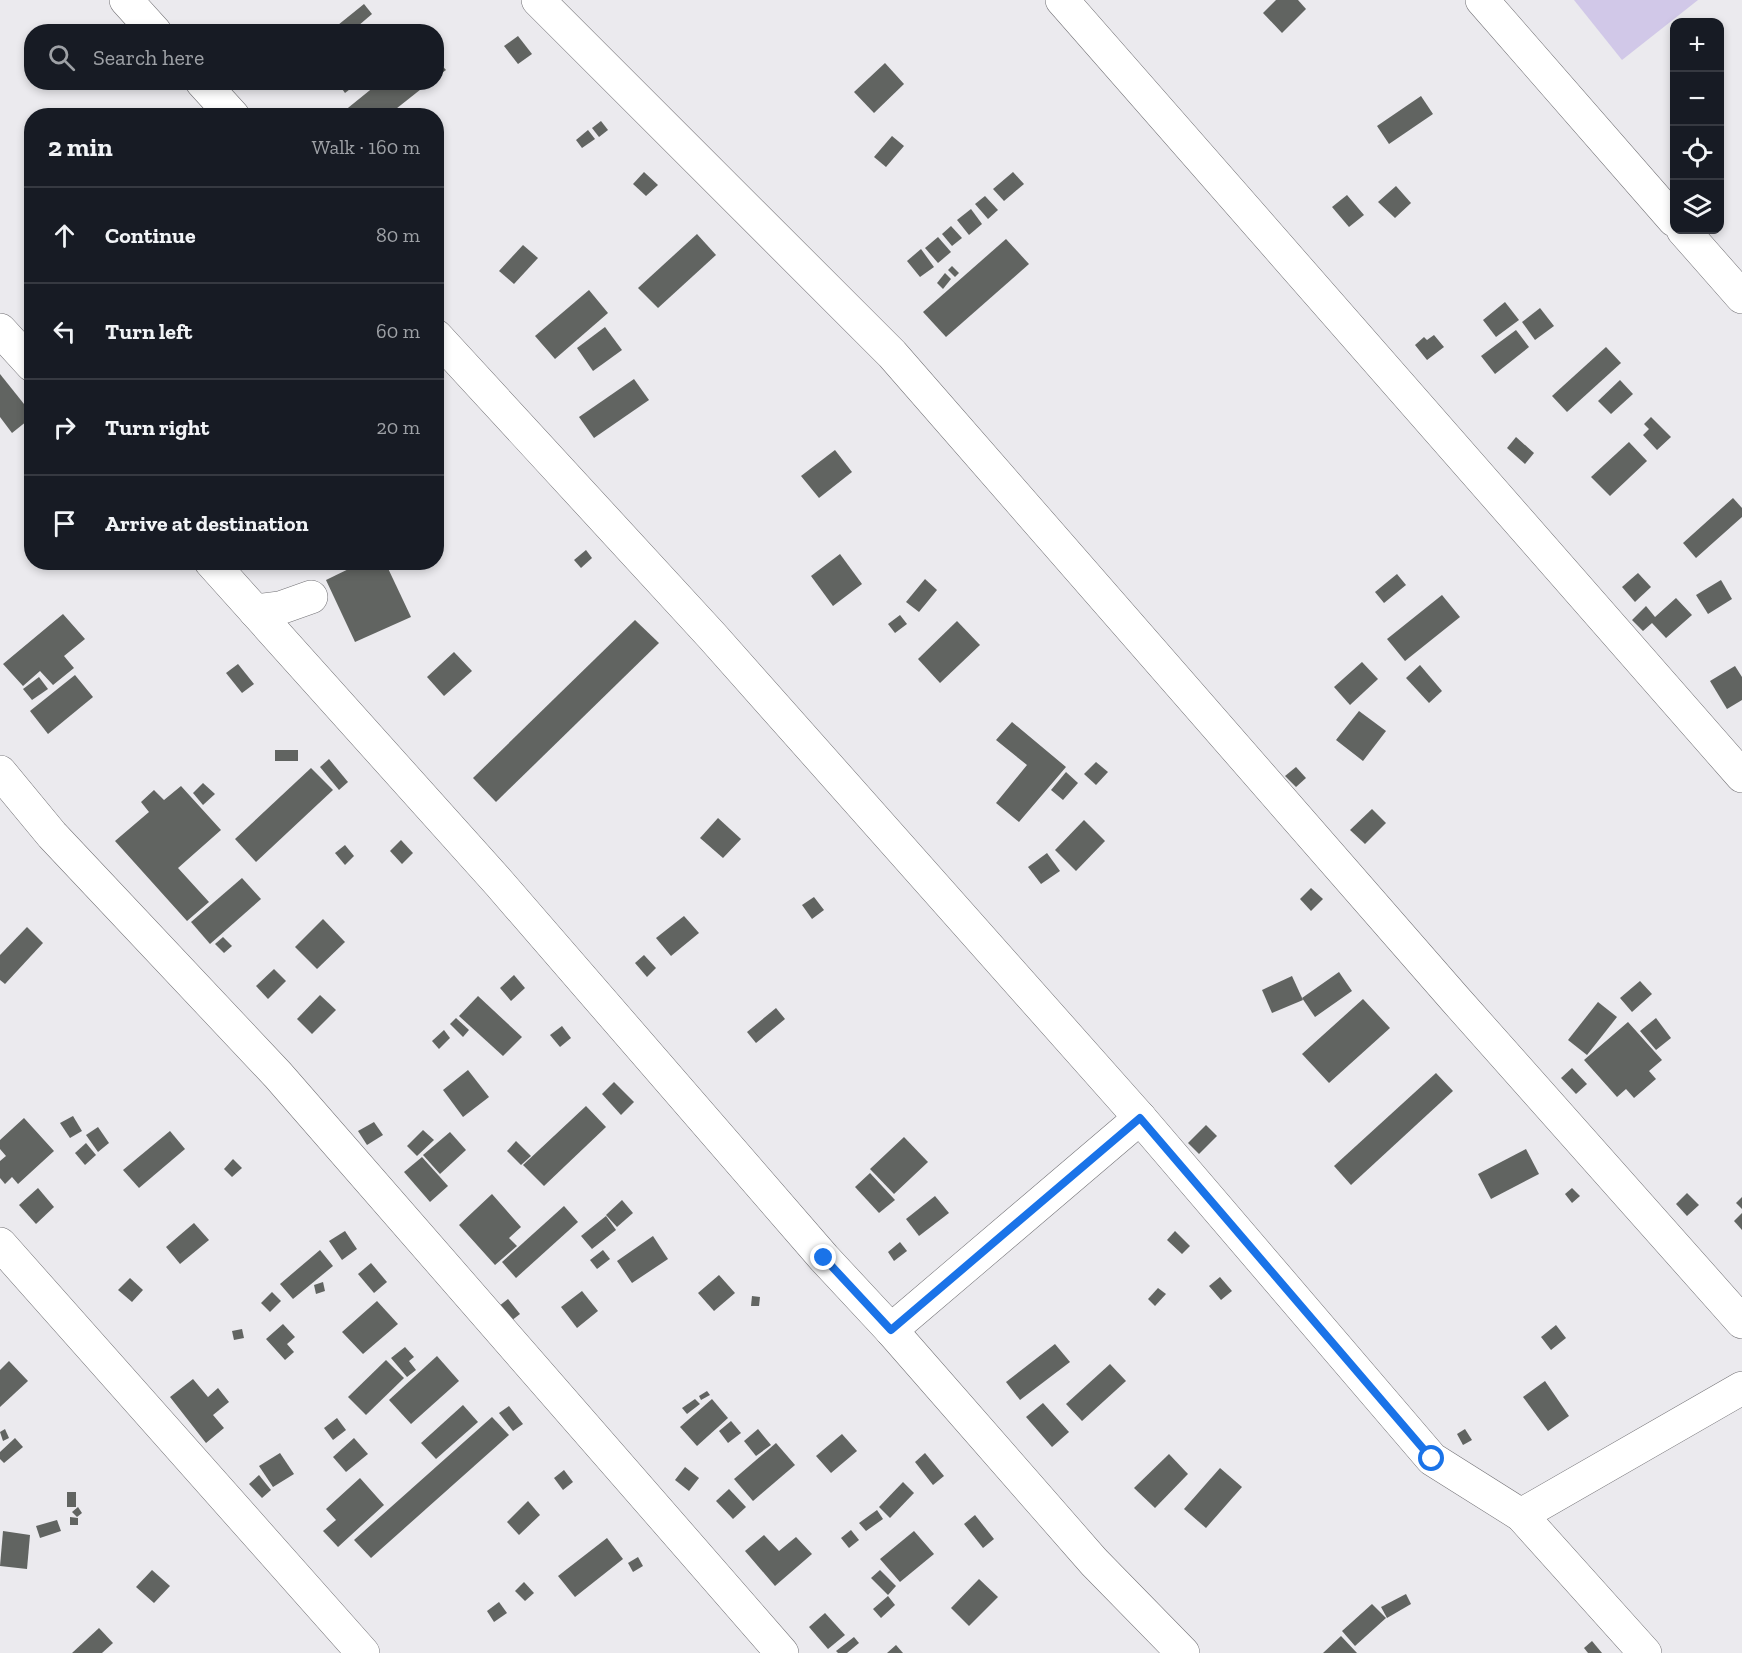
<!DOCTYPE html>
<html lang="en">
<head>
<meta charset="utf-8">
<style>
	body { margin:0; font-family:"Zilla Slab",serif; background:#242831; color:#f1f3f6 }
	.controls { position:absolute; right:18px; top:18px; display:grid; overflow:hidden; border-radius:12px; box-shadow:0 3px 9px #0003 }
	.controls button { width:54px; height:54px; display:grid; place-items:center; padding:0; border:0; border-bottom:2px solid #363941; background:#171b24; color:#f1f3f6; font:30px sans-serif }
	.stop { position:absolute; width:18px; height:18px; margin:-14px; border:4px solid #1a73e8; border-radius:50%; background:#fff }
	.stop.end { background:#1a73e8; border-color:#fff; box-shadow:0 2px 6px #0008 }
	.list { margin:0; padding:0; list-style:none }
	h2 { display:flex; justify-content:space-between; align-items:center; height:78px; margin:0; padding:0 24px; font-size:26px }
	h2 small { font-size:20px; font-weight:400; color:#9ea1a6 }
	.list li { display:grid; grid-template-columns:39px 1fr auto; gap:18px; align-items:center; box-sizing:border-box; height:96px; padding:0 24px; border-top:2px solid #363941 }
	.list b { display:block; font-size:22px; white-space:nowrap }
	.list em { font-size:20px; font-style:normal; color:#9ea1a6 }
	.icon { flex:none; width:33px; height:33px; fill:none; stroke:currentColor; stroke-width:2; stroke-linecap:round; stroke-linejoin:round }
	.map { position:relative; flex:none; width:1742px; height:1653px; overflow:hidden }
	.search { position:absolute; background:#171b24; box-shadow:0 3px 9px #0003; left:24px; top:24px; width:420px; height:66px; display:flex; align-items:center; gap:15px; box-sizing:border-box; padding:0 21px; border-radius:24px; color:#9ea1a6; font-size:22px }
	.panel { position:absolute; background:#171b24; box-shadow:0 3px 9px #0003; left:24px; top:108px; width:420px; height:462px; border-radius:24px }
	.map>svg:first-child { display:block }
	.green { fill:#d1c8e8 }
	.building { fill:#616461 }
	.lines { fill:none; stroke-linecap:round; stroke-linejoin:round }
	.street-casing { stroke:#737276; stroke-width:34 }
	.street { stroke:#fff; stroke-width:33 }
	.route { stroke:#1a73e8; stroke-width:8 }
</style>
</head>
<body>
<div class="map">
<svg width="1742" height="1653" viewBox="0 0 1742 1653">
	<rect width="100%" height="100%" fill="#ebeaee"/>
	<path class="green" d="M1574,0H1698L1622,60Z"/>
	<g class="building">
		<path d="M1276,0H1298L1306,9L1282,33L1263,13Z"/>
		<path d="M364,4L372,14L351,32H343L338,25Z"/>
		<path d="M381,24L387,32H371Z"/>
		<path d="M518,36L532,54L518,64L504,46Z"/>
		<path d="M436,59L446,70L436,77Z"/>
		<path d="M885,63L904,84L874,113L854,92Z"/>
		<path d="M337,82H359L345,93Z"/>
		<path d="M380,82H430L387,116H338Z"/>
		<path d="M1421,96L1433,114L1389,144L1377,126Z"/>
		<path d="M601,121L608,130L599,137L592,128Z"/>
		<path d="M588,130L595,139L582,148L576,140Z"/>
		<path d="M892,136L904,146L886,167L874,157Z"/>
		<path d="M644,172L658,185L646,196L633,184Z"/>
		<path d="M1013,172L1024,184L1004,201L993,189Z"/>
		<path d="M1396,186L1411,203L1395,218L1378,202Z"/>
		<path d="M1347,195L1364,215L1349,227L1332,207Z"/>
		<path d="M985,196L998,210L988,219L975,204Z"/>
		<path d="M971,209L982,224L969,235L957,220Z"/>
		<path d="M951,226L962,238L952,246L942,234Z"/>
		<path d="M697,234L716,255L658,308L638,288Z"/>
		<path d="M938,237L951,252L938,263L925,248Z"/>
		<path d="M1006,239L1029,264L946,337L923,312Z"/>
		<path d="M523,245L538,258L514,284L499,271Z"/>
		<path d="M921,249L934,267L920,277L907,261Z"/>
		<path d="M952,266L959,273L955,277L948,270Z"/>
		<path d="M945,273L951,279L943,289L937,283Z"/>
		<path d="M589,290L608,313L555,359L535,336Z"/>
		<path d="M1505,302L1519,320L1496,337L1483,320Z"/>
		<path d="M1540,308L1554,326L1535,340L1522,322Z"/>
		<path d="M605,327L622,350L593,371L577,348Z"/>
		<path d="M1516,330L1529,347L1495,374L1481,356Z"/>
		<path d="M1434,335L1444,347L1427,360L1415,345L1424,337L1427,340Z"/>
		<path d="M1606,347L1621,363L1567,412L1552,396Z"/>
		<path d="M0,374L32,414V417L12,433L0,417Z"/>
		<path d="M634,379L649,400L594,438L579,417Z"/>
		<path d="M1620,380L1633,394L1611,414L1598,401Z"/>
		<path d="M1651,417L1671,437L1657,450L1643,435L1649,429L1644,424Z"/>
		<path d="M1516,437L1534,453L1525,464L1507,448Z"/>
		<path d="M1629,442L1647,461L1610,496L1591,477Z"/>
		<path d="M835,450L852,472L819,498L801,476Z"/>
		<path d="M1733,498L1742,508V517L1696,558L1683,543Z"/>
		<path d="M586,550L592,558L581,568L574,560Z"/>
		<path d="M840,554L862,584L833,606L811,576Z"/>
		<path d="M363,562H385L411,617L355,642L326,580Z"/>
		<path d="M1638,573L1651,587L1635,602L1622,587Z"/>
		<path d="M1397,574L1406,585L1384,603L1375,592Z"/>
		<path d="M925,579L937,590L919,612L906,602Z"/>
		<path d="M1721,580L1732,599L1708,614L1696,595Z"/>
		<path d="M1442,595L1460,617L1405,661L1387,639Z"/>
		<path d="M1676,598L1692,615L1666,638L1652,623L1643,631L1632,620L1646,606L1655,617Z"/>
		<path d="M63,614L85,639L64,656L74,668L53,685L40,671L23,686L3,664Z"/>
		<path d="M900,615L907,624L895,633L888,624Z"/>
		<path d="M635,620L659,643L496,802L473,778Z"/>
		<path d="M957,621L980,645L940,683L918,659Z"/>
		<path d="M454,652L472,671L444,696L427,677Z"/>
		<path d="M1362,662L1378,679L1350,705L1334,687Z"/>
		<path d="M238,664L254,684L242,693L226,673Z"/>
		<path d="M1420,665L1442,691L1429,703L1406,678Z"/>
		<path d="M1735,666L1742,677V700L1727,709L1710,681Z"/>
		<path d="M75,675L93,697L48,734L30,711Z"/>
		<path d="M39,677L48,689L32,700L23,689Z"/>
		<path d="M1359,711L1386,731L1363,761L1336,740Z"/>
		<path d="M1012,722L1066,767L1019,822L996,803L1027,765L996,740Z"/>
		<rect x="275" y="750" width="23" height="11"/>
		<path d="M329,759L348,782L339,790L320,767Z"/>
		<path d="M1096,762L1108,772L1096,785L1084,774Z"/>
		<path d="M1296,767L1306,778L1296,787L1285,776Z"/>
		<path d="M311,768L333,790L256,862L235,839Z"/>
		<path d="M1066,772L1078,783L1063,800L1051,790Z"/>
		<path d="M203,783L215,794L203,805L193,793Z"/>
		<path d="M181,786L221,830L178,868L209,902L187,921L115,841L149,812L141,802L154,790L164,800Z"/>
		<path d="M1372,809L1386,823L1365,844L1350,830Z"/>
		<path d="M718,818L741,839L723,858L700,838Z"/>
		<path d="M1084,820L1105,841L1076,871L1055,850Z"/>
		<path d="M401,840L413,853L402,864L390,851Z"/>
		<path d="M345,845L354,856L345,865L335,853Z"/>
		<path d="M1047,853L1060,871L1041,884L1028,867Z"/>
		<path d="M242,878L261,899L210,944L191,922Z"/>
		<path d="M1311,888L1323,899L1311,911L1300,899Z"/>
		<path d="M814,897L824,910L812,919L802,905Z"/>
		<path d="M684,916L699,933L671,956L656,938Z"/>
		<path d="M323,919L345,942L317,969L295,947Z"/>
		<path d="M27,927L43,943L5,984L0,980V955Z"/>
		<path d="M223,937L232,946L224,953L215,944Z"/>
		<path d="M644,955L656,968L647,977L635,963Z"/>
		<path d="M274,969L286,981L268,999L256,986Z"/>
		<path d="M1339,972L1352,991L1315,1017L1302,998Z"/>
		<path d="M514,975L525,988L511,1001L500,988Z"/>
		<path d="M1292,976L1303,1000L1272,1013L1262,990Z"/>
		<path d="M1640,981L1652,994L1632,1012L1620,998Z"/>
		<path d="M320,995L336,1010L312,1034L297,1019Z"/>
		<path d="M478,996L522,1037L503,1056L459,1016Z"/>
		<path d="M1363,999L1390,1028L1329,1083L1302,1054Z"/>
		<path d="M1598,1002L1617,1017L1587,1055L1568,1040Z"/>
		<path d="M776,1008L785,1019L756,1043L747,1032Z"/>
		<path d="M456,1018L469,1030L463,1037L450,1024Z"/>
		<path d="M1656,1018L1671,1038L1656,1050L1640,1031Z"/>
		<path d="M1628,1022L1662,1060L1649,1071L1656,1079L1634,1098L1626,1089L1617,1097L1584,1060Z"/>
		<path d="M562,1026L571,1038L560,1047L550,1035Z"/>
		<path d="M444,1030L450,1038L439,1049L432,1041Z"/>
		<path d="M1572,1068L1587,1084L1576,1094L1561,1078Z"/>
		<path d="M468,1070L489,1097L463,1117L443,1090Z"/>
		<path d="M1436,1073L1453,1091L1351,1185L1334,1166Z"/>
		<path d="M614,1082L634,1102L621,1115L602,1094Z"/>
		<path d="M586,1106L606,1127L544,1186L523,1165Z"/>
		<path d="M73,1116L82,1131L70,1138L60,1123Z"/>
		<path d="M24,1118L54,1151L18,1184L12,1177L5,1184L0,1178V1161L6,1156L0,1149V1140Z"/>
		<path d="M374,1122L383,1135L367,1145L358,1131Z"/>
		<path d="M1206,1125L1217,1136L1199,1154L1188,1143Z"/>
		<path d="M98,1127L109,1143L98,1152L86,1135Z"/>
		<path d="M423,1130L434,1140L417,1156L407,1146Z"/>
		<path d="M170,1131L185,1149L139,1188L123,1170Z"/>
		<path d="M450,1132L466,1150L440,1174L423,1155Z"/>
		<path d="M904,1137L928,1162L894,1194L870,1169Z"/>
		<path d="M516,1141L531,1156L521,1165L507,1151Z"/>
		<path d="M86,1143L96,1155L85,1165L75,1153Z"/>
		<path d="M1526,1149L1539,1174L1491,1199L1478,1174Z"/>
		<path d="M422,1157L448,1186L430,1202L404,1172Z"/>
		<path d="M233,1159L242,1168L232,1177L224,1169Z"/>
		<path d="M870,1173L895,1200L879,1213L855,1187Z"/>
		<path d="M38,1188L54,1207L36,1224L19,1205Z"/>
		<path d="M1572,1188L1580,1196L1572,1203L1565,1194Z"/>
		<path d="M1687,1193L1699,1205L1687,1216L1676,1204Z"/>
		<path d="M492,1194L521,1227L509,1238L517,1246L495,1265L459,1225Z"/>
		<path d="M935,1196L949,1213L919,1236L906,1219Z"/>
		<path d="M1742,1197V1209L1736,1203Z"/>
		<path d="M622,1200L633,1213L617,1227L606,1215Z"/>
		<path d="M564,1206L578,1222L516,1278L502,1262Z"/>
		<path d="M1742,1213V1230L1734,1221Z"/>
		<path d="M606,1216L616,1230L592,1249L581,1236Z"/>
		<path d="M194,1223L209,1240L180,1264L166,1247Z"/>
		<path d="M345,1231L357,1249L342,1260L329,1241Z"/>
		<path d="M1175,1231L1190,1246L1182,1254L1167,1240Z"/>
		<path d="M653,1236L668,1259L632,1283L617,1261Z"/>
		<path d="M900,1242L907,1251L894,1261L888,1252Z"/>
		<path d="M320,1250L333,1266L293,1299L280,1284Z"/>
		<path d="M603,1250L610,1259L597,1269L590,1260Z"/>
		<path d="M371,1263L387,1282L374,1293L358,1274Z"/>
		<path d="M719,1275L735,1293L714,1311L698,1293Z"/>
		<path d="M1220,1277L1232,1291L1221,1300L1209,1286Z"/>
		<path d="M130,1278L143,1290L132,1302L118,1290Z"/>
		<path d="M323,1282L325,1291L316,1294L314,1285Z"/>
		<path d="M1158,1288L1166,1294L1155,1306L1148,1299Z"/>
		<path d="M582,1291L598,1311L577,1328L561,1307Z"/>
		<path d="M272,1292L281,1301L270,1312L261,1303Z"/>
		<path d="M752,1296L760,1297L759,1306H751Z"/>
		<path d="M508,1299L520,1314L511,1321L499,1306Z"/>
		<path d="M377,1301L398,1324L363,1354L342,1332Z"/>
		<path d="M283,1324L295,1337L287,1344L294,1352L285,1360L266,1339Z"/>
		<path d="M1556,1325L1566,1338L1551,1350L1541,1337Z"/>
		<path d="M242,1329L244,1338L234,1340L232,1331Z"/>
		<path d="M1055,1344L1070,1362L1020,1400L1006,1382Z"/>
		<path d="M405,1347L414,1357L409,1361L416,1370L407,1377L391,1358Z"/>
		<path d="M437,1356L459,1381L411,1424L389,1400Z"/>
		<path d="M386,1360L404,1378L366,1415L348,1397Z"/>
		<path d="M9,1361L28,1381L0,1407V1370Z"/>
		<path d="M1110,1364L1126,1381L1082,1421L1066,1404Z"/>
		<path d="M193,1379L208,1397L218,1388L229,1402L213,1415L224,1428L206,1443L170,1397Z"/>
		<path d="M1545,1381L1569,1416L1548,1431L1523,1397Z"/>
		<path d="M707,1391L710,1395L701,1400L699,1396Z"/>
		<path d="M695,1399L700,1404L687,1414L682,1408Z"/>
		<path d="M712,1399L728,1418L697,1446L680,1427Z"/>
		<path d="M1043,1403L1069,1432L1052,1447L1026,1417Z"/>
		<path d="M463,1405L478,1422L436,1459L421,1443Z"/>
		<path d="M509,1406L523,1424L513,1431L499,1413Z"/>
		<path d="M492,1417L509,1435L371,1558L354,1540Z"/>
		<path d="M337,1418L346,1430L333,1440L324,1428Z"/>
		<path d="M731,1421L741,1433L728,1443L719,1431Z"/>
		<path d="M5,1429L9,1438L3,1441L0,1432Z"/>
		<path d="M758,1429L771,1445L756,1456L744,1441Z"/>
		<path d="M1465,1429L1472,1440L1463,1445L1457,1434Z"/>
		<path d="M842,1434L857,1451L831,1473L816,1456Z"/>
		<path d="M15,1438L23,1447L4,1463L0,1459V1452Z"/>
		<path d="M354,1438L368,1454L346,1472L333,1457Z"/>
		<path d="M776,1443L795,1465L753,1501L734,1479Z"/>
		<path d="M280,1453L294,1474L273,1487L259,1466Z"/>
		<path d="M925,1453L944,1476L933,1485L915,1462Z"/>
		<path d="M1169,1454L1188,1474L1155,1508L1134,1488Z"/>
		<path d="M685,1467L699,1478L689,1491L675,1480Z"/>
		<path d="M1220,1468L1242,1487L1206,1528L1184,1509Z"/>
		<path d="M564,1470L573,1482L563,1490L554,1478Z"/>
		<path d="M259,1475L271,1490L262,1498L249,1484Z"/>
		<path d="M360,1478L384,1505L338,1547L323,1531L336,1520L326,1509Z"/>
		<path d="M903,1482L914,1493L890,1518L879,1507Z"/>
		<path d="M729,1489L746,1507L733,1519L716,1501Z"/>
		<rect x="67" y="1492" width="9" height="15"/>
		<path d="M528,1501L540,1515L519,1535L507,1522Z"/>
		<path d="M78,1507L82,1513L77,1517L72,1512Z"/>
		<path d="M877,1510L883,1519L866,1531L859,1523Z"/>
		<path d="M975,1515L994,1539L983,1548L964,1524Z"/>
		<path d="M70,1517L78,1518V1525H70Z"/>
		<path d="M57,1520L61,1531L40,1538L36,1526Z"/>
		<path d="M851,1530L859,1540L849,1548L841,1538Z"/>
		<path d="M3,1531L30,1535L27,1569L0,1566Z"/>
		<path d="M914,1531L934,1554L900,1582L880,1559Z"/>
		<path d="M764,1535L779,1551L796,1537L812,1554L775,1586L745,1551Z"/>
		<path d="M607,1538L623,1559L575,1597L558,1576Z"/>
		<path d="M638,1557L643,1566L633,1572L628,1563Z"/>
		<path d="M152,1570L170,1586L154,1603L136,1587Z"/>
		<path d="M880,1570L896,1586L888,1595L871,1578Z"/>
		<path d="M979,1579L998,1597L969,1626L951,1608Z"/>
		<path d="M524,1582L534,1593L525,1601L515,1591Z"/>
		<path d="M1406,1594L1411,1604L1387,1618L1381,1607Z"/>
		<path d="M888,1596L895,1605L881,1618L873,1609Z"/>
		<path d="M499,1602L507,1613L494,1622L487,1611Z"/>
		<path d="M1372,1604L1386,1618L1355,1646L1342,1631Z"/>
		<path d="M825,1613L845,1635L828,1649L809,1627Z"/>
		<path d="M99,1628L113,1643L102,1653H72Z"/>
		<path d="M1341,1636L1357,1653H1323Z"/>
		<path d="M854,1637L859,1643L847,1653H838L836,1651Z"/>
		<path d="M1592,1641L1602,1653H1588L1584,1648Z"/>
		<path d="M896,1645L903,1653H887Z"/>
	</g>
	<g class="lines">
		<g class="street-casing">
			<g id="street">
				<path d="M126,0L155,32"/>
				<path d="M538,0L892,354L1455,999L1742,1322"/>
				<path d="M1062,0L1742,776"/>
				<path d="M1482,0L1674,220"/>
				<path d="M202,82L233,116"/>
				<path d="M1683,230L1742,297"/>
				<path d="M0,330L32,365"/>
				<path d="M436,336L712,636L1140,1118L1432,1459L1521,1515L1645,1653"/>
				<path d="M211,562L499,883L824,1258L891,1330L1094,1562L1183,1653"/>
				<path d="M255,611L280,608L311,597"/>
				<path d="M0,772L52,835L278,1075L782,1653"/>
				<path d="M0,1244L363,1653"/>
				<path d="M891,1330L1140,1118"/>
				<path d="M1521,1515L1742,1388"/>
			</g>
		</g>
		<use href="#street" class="street"/>
	</g>
	<g class="lines">
		<path class="route" d="M824,1258L891,1330L1140,1118L1432,1459"/>
	</g>
</svg>
<div class="controls">
<button>+</button>
<button>−</button>
<button><svg class="icon" aria-label="locate" viewBox="0 0 24 24"><circle cx="12" cy="12" r="6"/><path d="M12 2v4M12 18v4M2 12h4M18 12h4"/></svg></button>
<button><svg class="icon" aria-label="layers" viewBox="0 0 24 24"><path d="M12 4l9 5-9 5-9-5zM3 14l9 5 9-5"/></svg></button>
</div>
<div class="stop" style="left:1432px;top:1459px"></div>
<div class="stop end" style="left:824px;top:1258px"></div>
<div class="search"><svg class="icon" aria-label="search" viewBox="0 0 24 24"><circle cx="10" cy="10" r="6"/><path d="M15 15l6 6"/></svg>Search here</div>
<section class="panel">
<h2>2 min<small>Walk · 160 m</small></h2>
<ul class="list">
<li><svg class="icon" aria-label="ahead" viewBox="0 0 24 24"><path d="M12 20V5M6 11l6-6 6 6"/></svg><div><b>Continue</b></div><em>80 m</em></li>
<li><svg class="icon" aria-label="left" viewBox="0 0 24 24"><path d="M17 20v-9H6M10 6l-5 5 5 5"/></svg><div><b>Turn left</b></div><em>60 m</em></li>
<li><svg class="icon" aria-label="right" viewBox="0 0 24 24"><path d="M7 20v-9h11M14 6l5 5-5 5"/></svg><div><b>Turn right</b></div><em>20 m</em></li>
<li><svg class="icon" aria-label="arrive" viewBox="0 0 24 24"><path d="M6 21V4h12l-3 4 3 4H6"/></svg><div><b>Arrive at destination</b></div></li>
</ul>
</section>
</div>
</body>
</html>
